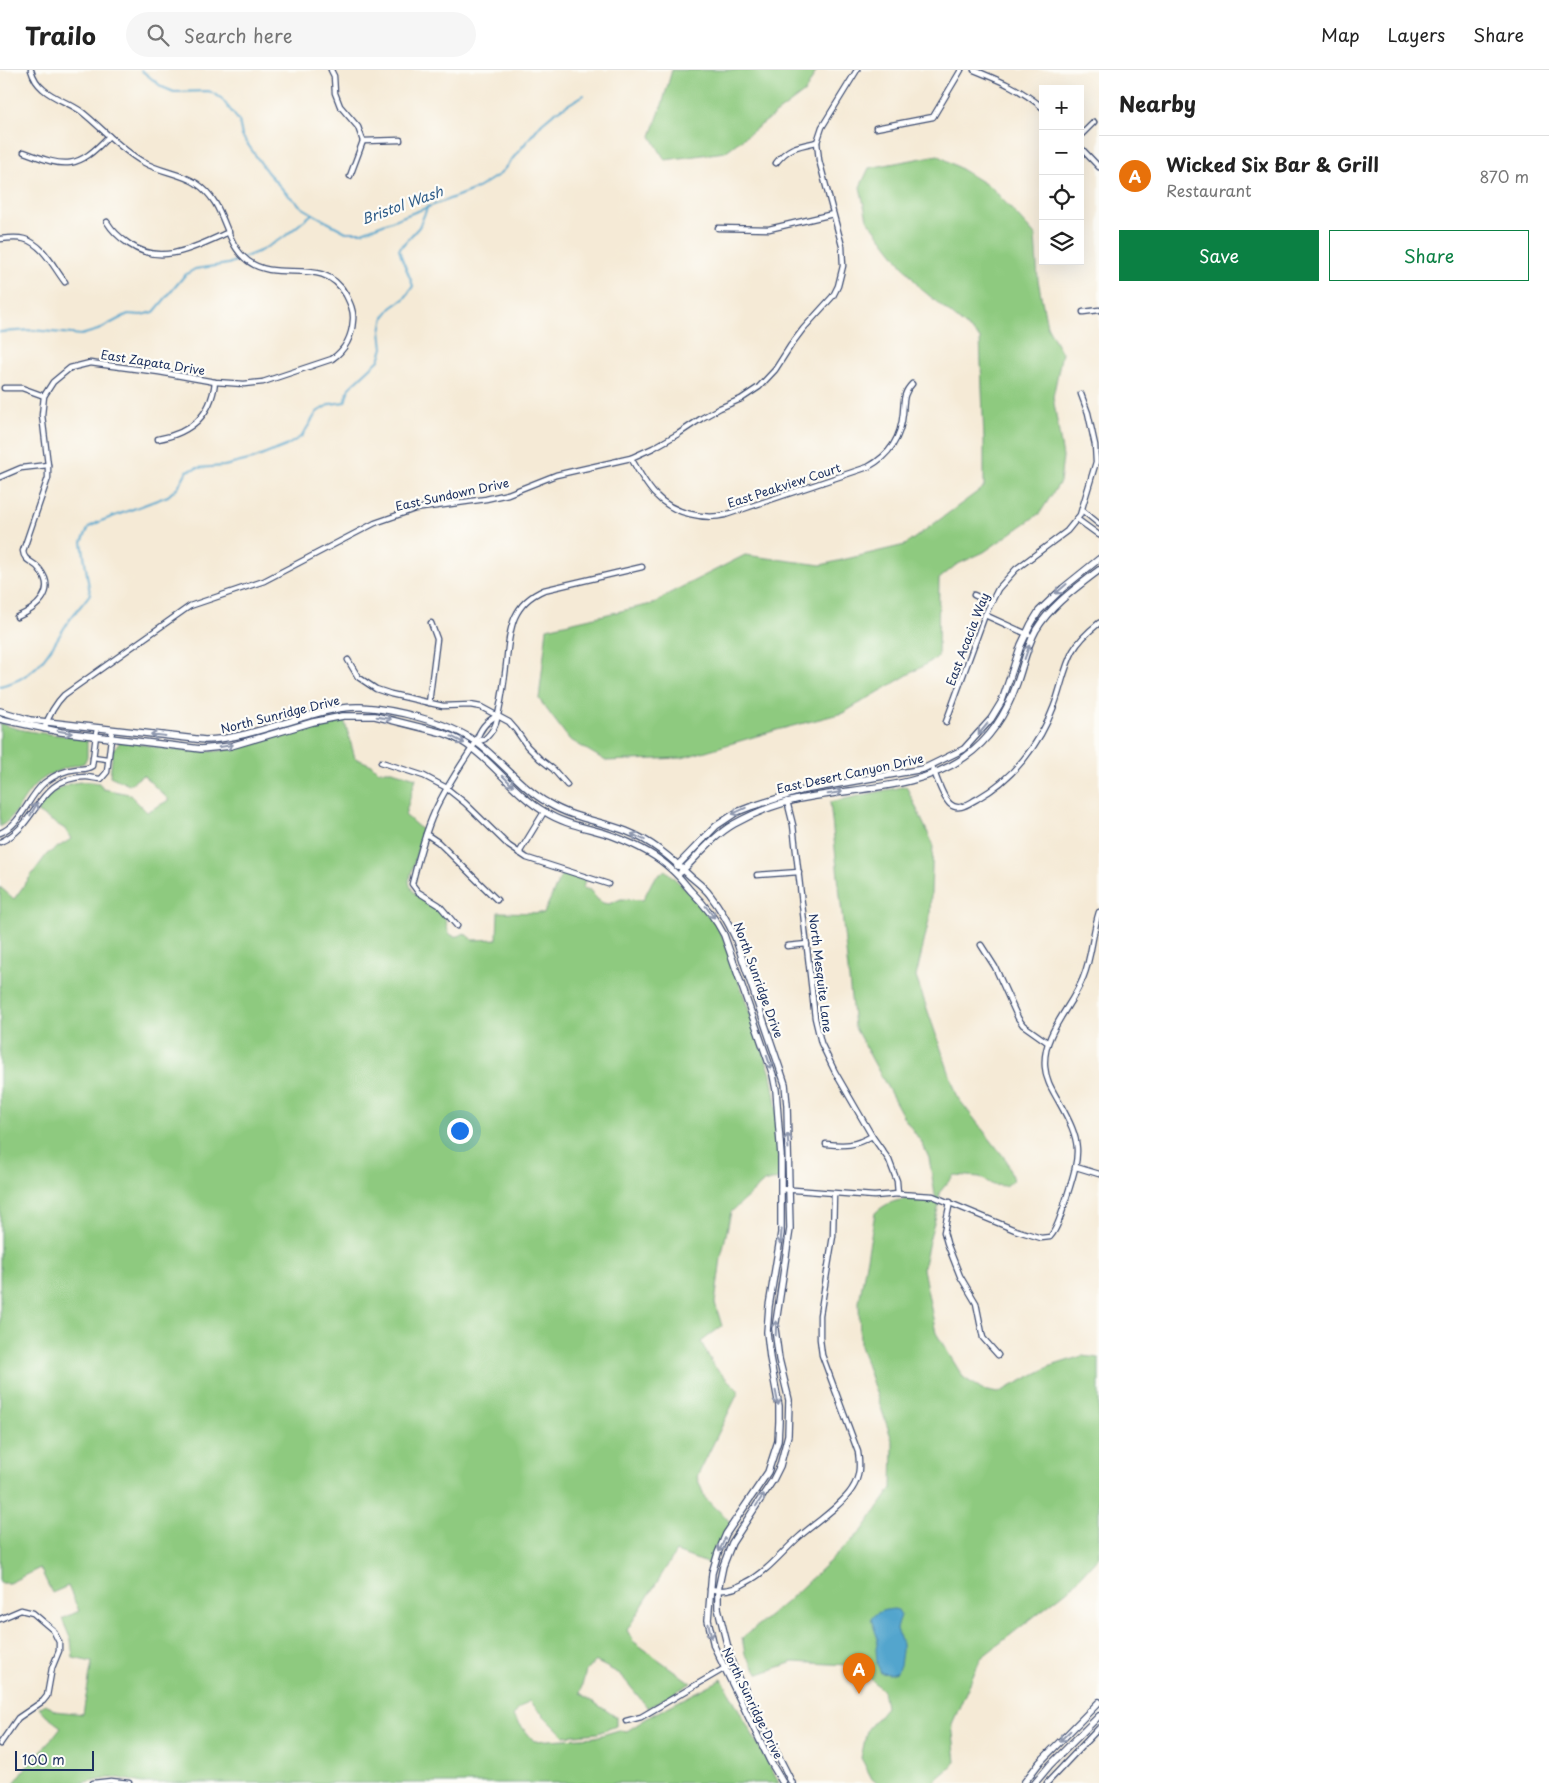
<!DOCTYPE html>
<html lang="en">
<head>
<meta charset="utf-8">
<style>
	body { margin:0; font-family:"Playpen Sans",sans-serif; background:#f6f6f6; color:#222 }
	.controls { position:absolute; right:15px; top:15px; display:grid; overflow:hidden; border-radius:0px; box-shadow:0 5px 20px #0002 }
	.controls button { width:45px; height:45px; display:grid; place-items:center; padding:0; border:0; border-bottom:1px solid #e0e0e0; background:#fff; color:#222; font:25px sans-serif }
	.scale { position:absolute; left:15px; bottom:12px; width:79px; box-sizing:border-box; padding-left:5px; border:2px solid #1b2f5e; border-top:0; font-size:14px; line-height:18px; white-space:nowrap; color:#1b2f5e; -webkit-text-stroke:4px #fdfcf7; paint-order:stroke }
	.you { position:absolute; left:459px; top:1060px; width:18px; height:18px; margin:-12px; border:4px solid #fff; border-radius:50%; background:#1a73e8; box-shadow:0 0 0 8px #1a73e833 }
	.badge { display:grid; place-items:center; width:32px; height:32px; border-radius:50%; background:#0b8043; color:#fff; font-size:16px; font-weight:700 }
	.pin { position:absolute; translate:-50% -41px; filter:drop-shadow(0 1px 2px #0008) }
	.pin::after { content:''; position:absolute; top:26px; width:18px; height:15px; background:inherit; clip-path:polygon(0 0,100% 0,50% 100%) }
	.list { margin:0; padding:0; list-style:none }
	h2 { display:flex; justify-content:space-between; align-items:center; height:65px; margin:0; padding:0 20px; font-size:21px }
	h2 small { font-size:16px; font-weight:400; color:#767676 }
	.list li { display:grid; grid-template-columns:32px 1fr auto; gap:15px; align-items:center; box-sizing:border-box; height:80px; padding:0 20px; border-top:1px solid #e0e0e0 }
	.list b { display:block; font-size:19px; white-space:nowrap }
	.list p { margin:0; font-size:16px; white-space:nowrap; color:#767676 }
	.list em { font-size:16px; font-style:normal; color:#767676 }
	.actions { display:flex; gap:10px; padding:15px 20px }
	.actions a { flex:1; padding:11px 0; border:1px solid #0b8043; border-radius:0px; text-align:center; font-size:18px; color:#0b8043 }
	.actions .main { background:#0b8043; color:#fff }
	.icon { flex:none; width:28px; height:28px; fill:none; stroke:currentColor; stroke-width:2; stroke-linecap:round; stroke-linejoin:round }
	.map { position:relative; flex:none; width:1099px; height:1713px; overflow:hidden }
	header { display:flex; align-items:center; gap:30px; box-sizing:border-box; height:70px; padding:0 25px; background:#fff; border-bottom:1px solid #e0e0e0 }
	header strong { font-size:24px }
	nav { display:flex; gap:28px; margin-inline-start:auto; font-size:18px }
	.search { width:350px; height:45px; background:#f6f6f6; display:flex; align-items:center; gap:12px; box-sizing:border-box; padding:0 18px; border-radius:28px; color:#767676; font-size:19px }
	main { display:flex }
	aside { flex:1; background:#fff }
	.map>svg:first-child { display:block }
	.green { fill:#8eca7f; stroke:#547c6e }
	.water { fill:#52a5cd; stroke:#366a96 }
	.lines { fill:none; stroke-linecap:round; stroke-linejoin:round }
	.stream { stroke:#52a5cd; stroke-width:2 }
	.minor-casing { stroke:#3c4b70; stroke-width:7 }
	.tertiary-casing { stroke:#3c4b70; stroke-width:8 }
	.minor { stroke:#fff; stroke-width:4.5 }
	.tertiary { stroke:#fff; stroke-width:5.5 }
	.oneway { stroke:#8d97ae }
	.labels { text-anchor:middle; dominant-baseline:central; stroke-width:4.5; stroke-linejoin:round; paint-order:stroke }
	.street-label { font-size:12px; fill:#1b2f5e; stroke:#fdfcf7 }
	.water-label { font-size:14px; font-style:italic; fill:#315e8a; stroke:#fdfcf7 }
</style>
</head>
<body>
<header>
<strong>Trailo</strong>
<div class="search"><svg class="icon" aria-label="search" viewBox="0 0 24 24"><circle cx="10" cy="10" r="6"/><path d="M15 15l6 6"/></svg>Search here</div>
<nav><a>Map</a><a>Layers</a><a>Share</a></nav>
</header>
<main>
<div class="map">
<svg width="1099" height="1713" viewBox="0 0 1099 1713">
	<rect width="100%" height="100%" fill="#fdfcf7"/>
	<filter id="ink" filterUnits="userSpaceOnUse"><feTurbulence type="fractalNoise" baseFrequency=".02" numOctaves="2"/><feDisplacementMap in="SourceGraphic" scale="10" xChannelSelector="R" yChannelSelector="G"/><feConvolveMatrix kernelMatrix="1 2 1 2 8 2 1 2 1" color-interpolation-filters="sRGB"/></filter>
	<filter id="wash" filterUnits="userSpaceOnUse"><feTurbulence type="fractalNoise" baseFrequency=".0096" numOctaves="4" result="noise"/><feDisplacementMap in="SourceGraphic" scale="20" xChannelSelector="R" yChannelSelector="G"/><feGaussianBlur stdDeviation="1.12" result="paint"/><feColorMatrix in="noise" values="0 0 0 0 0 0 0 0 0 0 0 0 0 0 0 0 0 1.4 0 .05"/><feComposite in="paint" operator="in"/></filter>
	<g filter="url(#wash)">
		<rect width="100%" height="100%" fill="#f5ead6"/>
		<g class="green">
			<path d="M672,0H817L805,22L725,82L665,90L651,66L662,35Z"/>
			<path d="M938,85L992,118L1035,165L1038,210L1047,256L1062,283L1053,327L1063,387L1060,412L1040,443L984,482L956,495L939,509L938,587L843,643L777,660L682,688L606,691L569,669L539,629L547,558L656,533L668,524L745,485L821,495L905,475L984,417V371L980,268L920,218L867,149L860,117L869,98Z"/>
			<path d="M344,649L355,688L372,695L378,701H392L416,708L405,745L423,761L409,811C411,827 430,834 441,843C449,850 445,859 450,864C455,868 460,866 464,863L473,870L497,869L498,842L544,843L562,803L585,810L583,818L590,820L597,829L603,833L609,834L621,829L643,830L653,810L665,800L702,834L712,846L725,871L771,1004L777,1040L779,1109L764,1112L731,1142L721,1188L715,1233L722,1256L701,1272L714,1296L739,1321L697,1407L705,1428L731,1452L712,1495L676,1482L627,1560L633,1571L691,1613L648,1638L620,1604L595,1591L586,1601L580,1623L616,1647V1656L598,1663L564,1666L529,1631L512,1645L534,1671L595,1667L619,1660L627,1661L652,1645L722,1609L779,1713H142L119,1708H105L80,1713H14C28,1693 47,1677 61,1657L46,1646L39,1638L46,1634L55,1641L83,1644L92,1592L73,1588L71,1570L62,1549L79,1541L68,1516L52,1523L40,1498L9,1513H0V817L14,829L47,784L71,769L65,759L37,742C49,718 73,708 99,713L103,719L129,724L147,742L169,730L143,705L129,715L110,706L113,679L119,674V671C151,675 186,684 218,681C261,677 301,653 344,649Z"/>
			<path d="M0,653C26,664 58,664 87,668V687L84,693C64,698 43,704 30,721C18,736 17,745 0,757Z"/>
			<path d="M906,716L933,774L930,846L916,907L958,1028L1007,1091L1013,1110L1005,1116L993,1115L980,1107L954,1105L939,1123L940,1132L930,1167L923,1199L936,1263L963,1307L982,1320L998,1323L1051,1296L1082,1286L1099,1288V1486L1068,1520L981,1588L952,1654L956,1692L932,1713H877L872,1709L861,1688L867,1660L886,1637L883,1621L871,1609L848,1595L793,1592L759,1604L745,1584L742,1568L785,1533L862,1461L892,1418L893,1373L860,1276L859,1232L875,1143C893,1126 913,1128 936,1131L929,1088L922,1073L904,1048L854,956L830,732Z"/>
		</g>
		<path class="water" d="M894,1539L898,1540L901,1545L897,1559L902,1574V1581L900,1595L897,1602L890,1604L881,1603L877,1594L876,1579L878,1569L871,1549C876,1541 885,1540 894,1539Z"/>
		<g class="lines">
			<g class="stream">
				<path d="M141,0L162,17L174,22L209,21L221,28L239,51L242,66L267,102L287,124L303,138L327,152L346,162H362L476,119L500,104L542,53L554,43L584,25"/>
				<path d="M0,262L33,260L81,265L98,260L128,244L141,245L154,242L185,205L195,199L228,194L260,181L284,167L312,144"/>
				<path d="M0,616C38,608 49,581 68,552C75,542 83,534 90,524L82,472L89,457L101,451L168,426L178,417L187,401L197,398L224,396L253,389L286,376L302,366L317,342L330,334L345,332L349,318L379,290L383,278L381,261L384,247L391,238L405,228L413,216C409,203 402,192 399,179L419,157L428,136"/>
			</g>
		</g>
	</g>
	<g filter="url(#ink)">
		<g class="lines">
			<g class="minor-casing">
				<g id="minor">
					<path d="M331,0L334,6L335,23L340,36L358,57L363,71L350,106"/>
					<path d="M974,0C1001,11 1021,19 1043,38"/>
					<path d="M876,58L933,47L961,0"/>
					<path d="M1080,66L1094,52"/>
					<path d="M363,71L400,70"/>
					<path d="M1080,77L1099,97"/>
					<path d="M24,82C66,98 77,100 109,66"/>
					<path d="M776,93C788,77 798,76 817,72"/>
					<path d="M107,152C113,162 120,168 129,174C162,197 197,176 229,162"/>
					<path d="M718,158L769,159L833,144"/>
					<path d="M0,169C8,168 17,167 24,169C43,174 54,198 65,212"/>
					<path d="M1083,242L1099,240"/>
					<path d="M4,318H22L44,326"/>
					<path d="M158,369C191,363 211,346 215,312"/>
					<path d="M631,388C646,415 658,437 690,444C702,447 712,448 725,445L868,397C890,385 901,368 903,343C904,331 903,323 912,314"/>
					<path d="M0,407L21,398L48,395"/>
					<path d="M1082,440L1099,454"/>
					<path d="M1077,449L1099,465"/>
					<path d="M974,525L991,533"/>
					<path d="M985,545L1029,565"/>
					<path d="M17,547C36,539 57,522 40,500C34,491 24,492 23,481L48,408V395L42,345L44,326L53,312L70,298L90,293L159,302L215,312L244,314L263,312L332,289C345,280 352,266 353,250C354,241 350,233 346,225C324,184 278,214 248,191C222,171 228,134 196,113C180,103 160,102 143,92C121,80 102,58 82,42C70,33 54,29 43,19C37,14 33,7 31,0"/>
					<path d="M348,590L358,607L376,619L391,624L443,636L470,635L481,637L509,652L516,660L527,676L540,689L553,699L567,715"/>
					<path d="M429,633L437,569L431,553"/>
					<path d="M946,652L985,545L998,519L1016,499L1067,461L1080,445L1096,392L1095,375L1088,343L1081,324"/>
					<path d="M44,659C49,645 54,635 64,625L190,536L264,511L375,453L415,439L486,429L508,424L556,405L631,388L653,378L678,364L702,348L720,338L741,329L759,317L775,300L791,275L803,259L833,226L838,216L843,196L842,176L819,90L817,72L822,57L857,0"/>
					<path d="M476,672L485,669C489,665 494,659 496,653C500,638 503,620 505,604C510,569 506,536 544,520L642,497"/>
					<path d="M93,687L107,689"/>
					<path d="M381,692L424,706L445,717L465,733L509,776L527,788L608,814"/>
					<path d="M932,696C936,706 942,727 950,734C959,742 969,733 977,729C1013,709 1040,674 1054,636C1061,618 1064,598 1073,581C1079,570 1089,561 1099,553"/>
					<path d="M787,731L793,755L815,948L821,973L835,1002L872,1066L889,1090L897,1111L898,1124"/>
					<path d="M0,763C22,754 27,728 44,713C53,706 65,700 77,699C83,699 86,700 92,696L97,658"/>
					<path d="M426,764L438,772L497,830"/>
					<path d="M0,772C39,756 35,707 86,707C91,707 95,709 101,709L107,702L112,660"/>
					<path d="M519,783L544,742"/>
					<path d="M757,805L799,802"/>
					<path d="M457,856L439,835L418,822L412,814C418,790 424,765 434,743C445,718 461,695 476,672C479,661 486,651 497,646"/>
					<path d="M981,875L995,897L1018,948L1023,955L1047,972"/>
					<path d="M787,876L807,874"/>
					<path d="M826,1074C846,1076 854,1076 872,1066"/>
					<path d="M1076,1097L1099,1104"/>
					<path d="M781,1119L874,1126L898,1124L933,1126L1015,1160L1041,1168L1050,1167C1059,1157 1063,1138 1067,1126C1081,1082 1082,1073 1059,1032C1053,1021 1046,1011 1045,997C1042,964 1071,938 1083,908C1092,887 1092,864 1099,842"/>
					<path d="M950,1132L944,1162L947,1173L960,1206L976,1233L983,1268L998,1285"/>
					<path d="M710,1519C723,1522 736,1519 747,1512C767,1502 782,1482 799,1467C814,1454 842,1435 852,1419C860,1407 860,1395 858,1382L822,1285L820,1269V1245L833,1166L834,1124"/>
					<path d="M0,1549L21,1540L33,1543L53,1560L59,1572V1581L52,1598L47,1626L43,1631L18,1648L0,1674"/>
					<path d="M626,1651L641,1647L732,1594"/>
					<path d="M93,1713L111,1711L129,1713"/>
					<path d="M1047,1713L1099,1658"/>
				</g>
			</g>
			<g class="tertiary-casing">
				<g id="tertiary">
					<path d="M0,641L30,650L205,670C238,669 270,657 301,648C320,642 341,636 361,637C393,639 449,652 476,672C501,690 521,718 548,733C572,748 600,751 626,761C652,771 671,788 691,807C697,812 705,818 710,825C720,838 728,852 735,867L780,999L785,1014L787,1035L790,1159L775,1259L779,1289L789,1330L788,1365L780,1396L773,1410L732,1473L723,1496L718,1520V1538L732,1594L792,1713"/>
					<path d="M0,649L61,662L201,679L231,676L313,652L343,646H375L443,663C486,677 507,720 545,742C565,755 590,758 613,766C634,774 656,784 672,800C679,806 684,813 690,820C704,834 715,847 724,865L773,1005L776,1020L781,1086V1163L769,1236L767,1262L770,1288L779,1336V1352L778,1371L768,1402L726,1464L718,1483L712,1503L708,1550L714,1576L770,1691L783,1713"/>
					<path d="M677,796L716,756L737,742L750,737L804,720L923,699L964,679L991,649L1002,631L1021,575L1031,554L1039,541L1063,518L1099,489"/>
					<path d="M681,802C698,786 713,766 734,754C759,740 788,730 816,726C867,717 922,717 965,687C991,669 1007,642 1017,613C1023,596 1027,576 1036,560C1051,535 1076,518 1099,500"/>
					<path d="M1024,1713L1040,1692L1099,1632"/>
					<path d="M1035,1713L1050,1695L1099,1646"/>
				</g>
			</g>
			<use href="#minor" class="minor"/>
			<use href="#tertiary" class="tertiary"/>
		</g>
		<defs><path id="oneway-shaft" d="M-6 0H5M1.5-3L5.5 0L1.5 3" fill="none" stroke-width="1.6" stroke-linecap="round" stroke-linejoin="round" transform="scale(1.25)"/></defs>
		<g class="oneway">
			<use href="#oneway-shaft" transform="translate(1061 519) rotate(139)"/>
			<use href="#oneway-shaft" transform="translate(1027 582) rotate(-71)"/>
			<use href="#oneway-shaft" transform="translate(384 648) rotate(10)"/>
			<use href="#oneway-shaft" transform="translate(983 659) rotate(130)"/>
			<use href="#oneway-shaft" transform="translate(65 662) rotate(9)"/>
			<use href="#oneway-shaft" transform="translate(158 665) rotate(-173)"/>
			<use href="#oneway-shaft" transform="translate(458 670) rotate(28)"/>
			<use href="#oneway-shaft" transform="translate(226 676) rotate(-9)"/>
			<use href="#oneway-shaft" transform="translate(508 711) rotate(45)"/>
			<use href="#oneway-shaft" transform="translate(835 723) rotate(-9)"/>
			<use href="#oneway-shaft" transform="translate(34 739) rotate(-60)"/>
			<use href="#oneway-shaft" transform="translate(739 741) rotate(155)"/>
			<use href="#oneway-shaft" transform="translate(638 767) rotate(-155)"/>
			<use href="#oneway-shaft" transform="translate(710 842) rotate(53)"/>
			<use href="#oneway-shaft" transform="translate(769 992) rotate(71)"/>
			<use href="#oneway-shaft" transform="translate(788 1071) rotate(-93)"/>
			<use href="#oneway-shaft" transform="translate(781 1167) rotate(95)"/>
			<use href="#oneway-shaft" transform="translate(776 1258) rotate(-88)"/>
			<use href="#oneway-shaft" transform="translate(777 1328) rotate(79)"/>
			<use href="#oneway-shaft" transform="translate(760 1430) rotate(-57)"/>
			<use href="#oneway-shaft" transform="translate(722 1475) rotate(114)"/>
			<use href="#oneway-shaft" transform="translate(710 1561) rotate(78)"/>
			<use href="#oneway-shaft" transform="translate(1065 1666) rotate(136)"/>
		</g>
	</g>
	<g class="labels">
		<g class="street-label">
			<text transform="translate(153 292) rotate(9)">East Zapata Drive</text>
			<text transform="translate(784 415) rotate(-18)">East Peakview Court</text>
			<text transform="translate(452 424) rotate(-12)">East Sundown Drive</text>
			<text transform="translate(967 569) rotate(-69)">East Acacia Way</text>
			<text transform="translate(280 644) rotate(-14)">North Sunridge Drive</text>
			<text transform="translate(850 703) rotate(-12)">East Desert Canyon Drive</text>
			<text transform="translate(821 903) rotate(83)">North Mesquite Lane</text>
			<text transform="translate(759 910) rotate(70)">North Sunridge Drive</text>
			<text transform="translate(753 1633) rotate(64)">North Sunridge Drive</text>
		</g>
		<g class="water-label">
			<text transform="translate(402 135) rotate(-20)">Bristol Wash</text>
		</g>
	</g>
</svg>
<div class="controls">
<button>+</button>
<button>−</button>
<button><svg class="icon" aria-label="locate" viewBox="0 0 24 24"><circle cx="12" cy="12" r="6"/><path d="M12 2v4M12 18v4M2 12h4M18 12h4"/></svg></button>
<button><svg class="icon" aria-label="layers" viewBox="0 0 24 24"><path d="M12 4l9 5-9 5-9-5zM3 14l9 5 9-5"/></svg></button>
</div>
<div class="scale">100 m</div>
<div class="you"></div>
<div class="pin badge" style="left:859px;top:1624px;background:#e8710a">A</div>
</div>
<aside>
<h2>Nearby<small></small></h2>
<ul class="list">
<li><span class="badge" style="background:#e8710a">A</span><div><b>Wicked Six Bar &amp; Grill</b><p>Restaurant</p></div><em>870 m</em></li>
</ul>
<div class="actions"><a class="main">Save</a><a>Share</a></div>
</aside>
</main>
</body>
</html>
